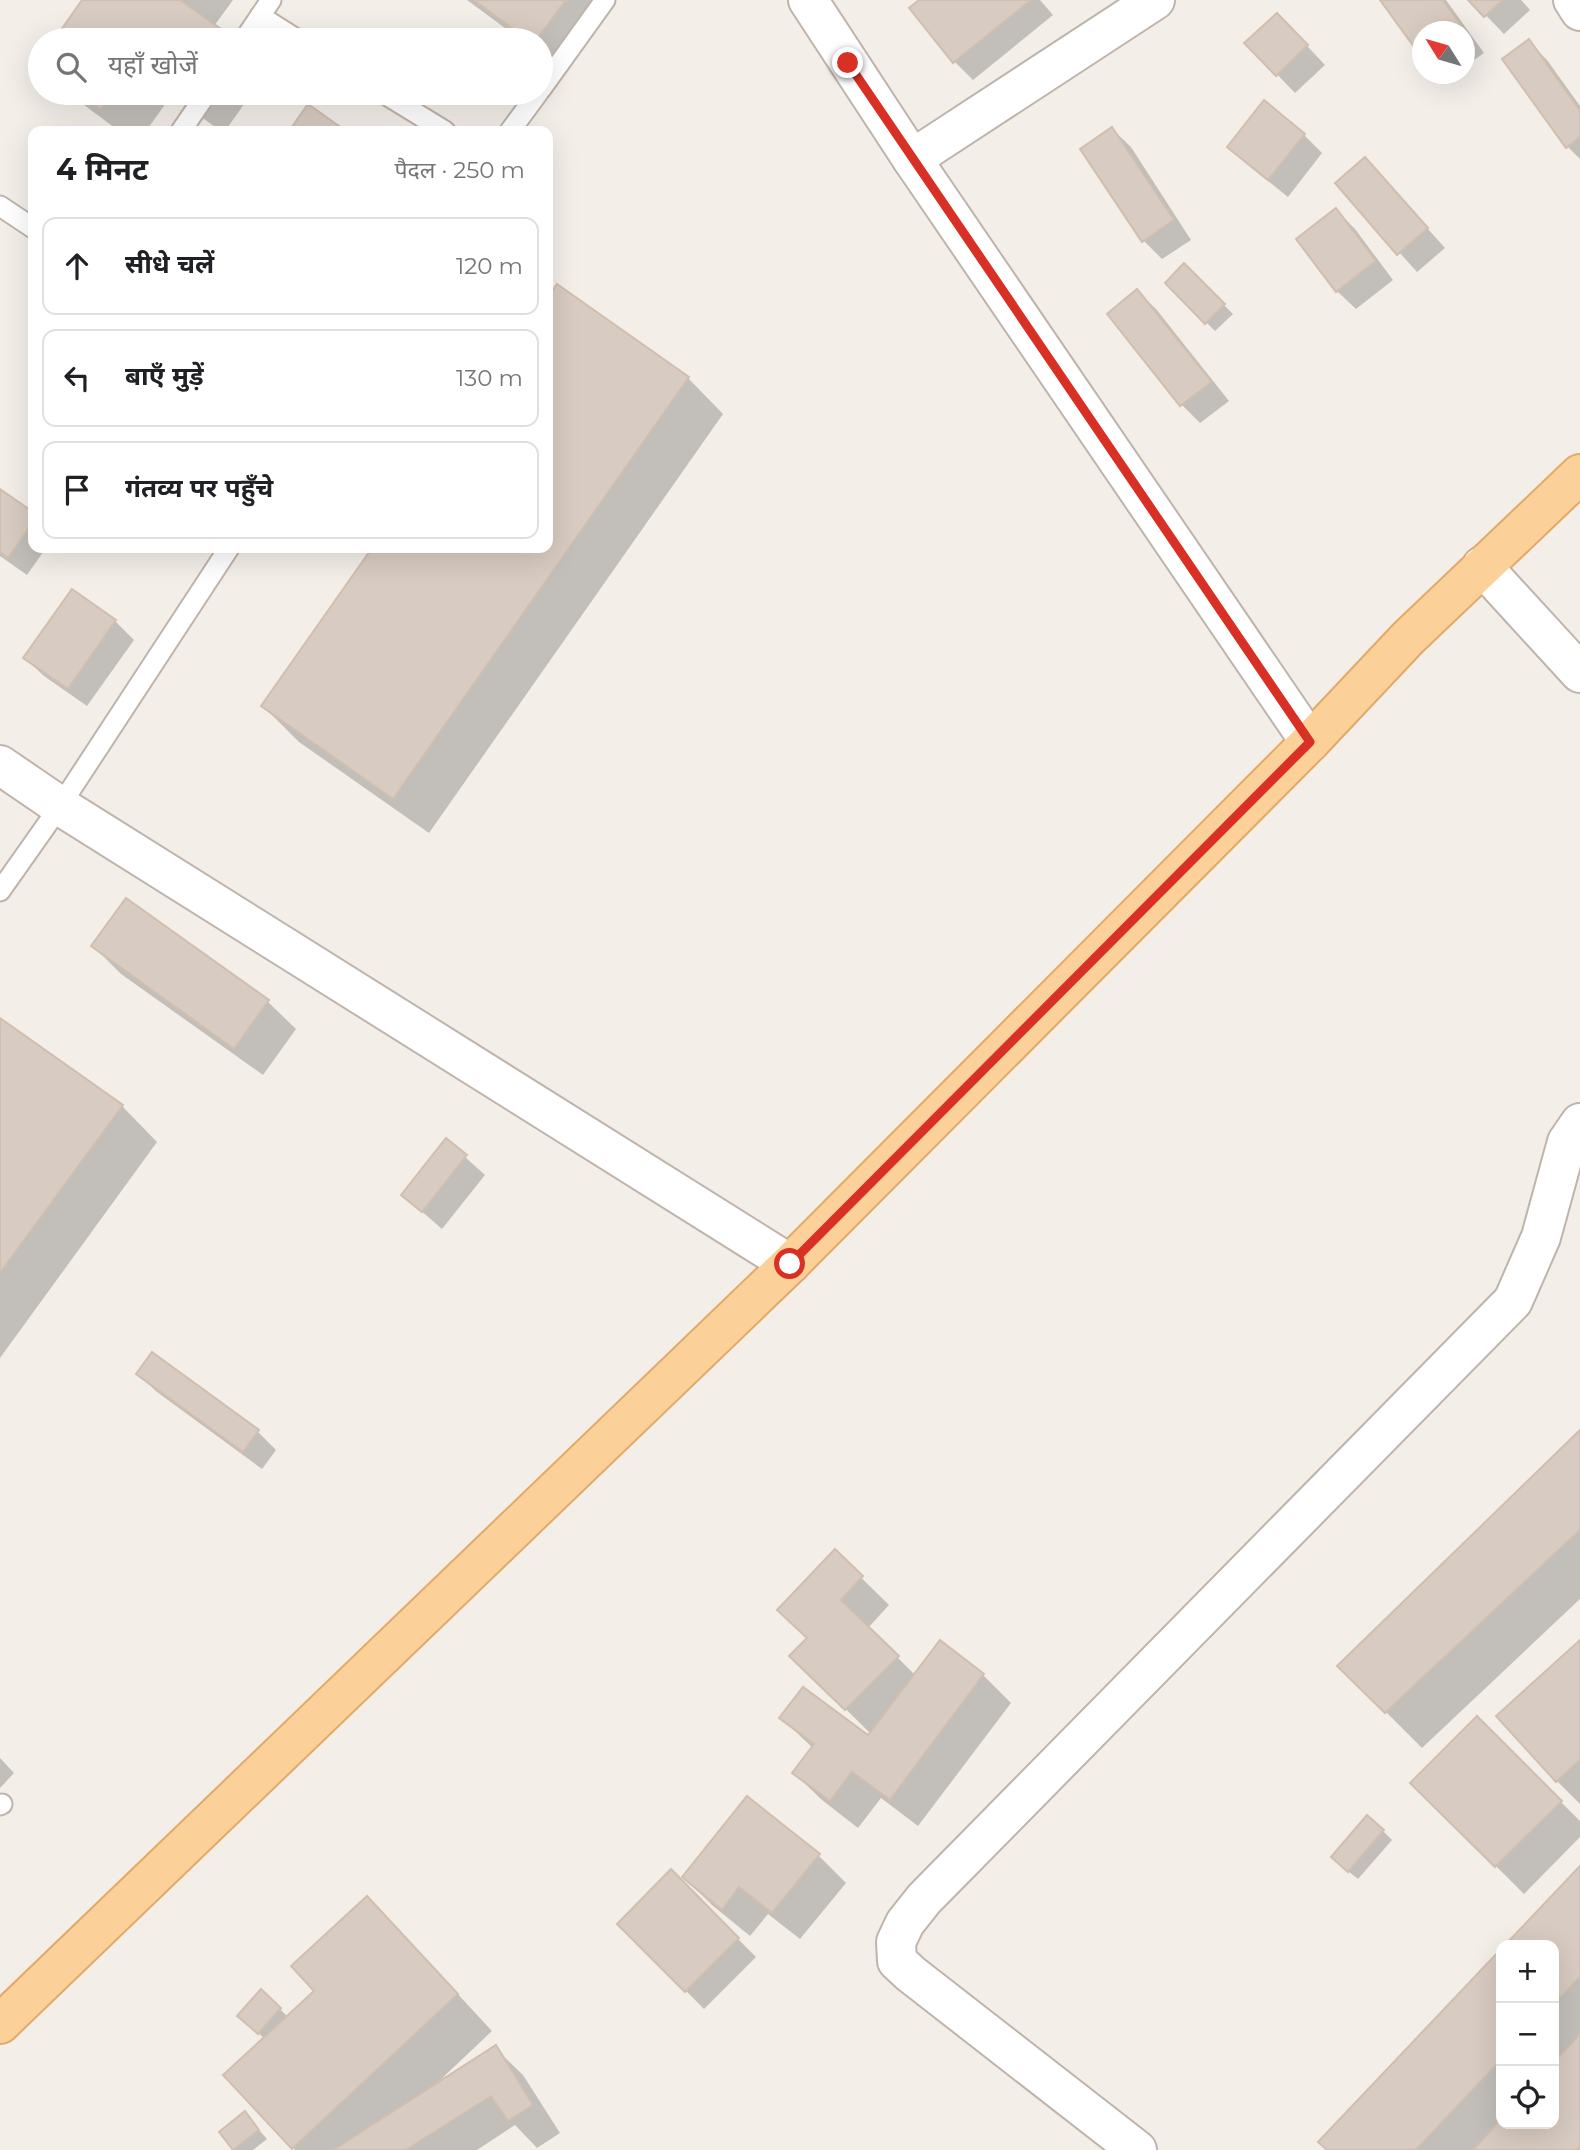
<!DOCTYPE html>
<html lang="hi">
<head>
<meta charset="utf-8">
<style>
	body { margin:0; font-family:Montserrat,"Noto Sans Devanagari",sans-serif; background:#f2f2f2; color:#202124 }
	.controls { position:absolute; right:21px; bottom:21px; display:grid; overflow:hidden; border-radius:14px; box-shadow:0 7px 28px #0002 }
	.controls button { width:63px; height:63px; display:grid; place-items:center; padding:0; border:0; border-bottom:2px solid #e0e0e0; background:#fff; color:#202124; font:35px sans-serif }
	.compass { position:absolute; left:1412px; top:21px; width:63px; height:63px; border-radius:50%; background:#fff; box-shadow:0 7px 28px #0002; rotate:307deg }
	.stop { position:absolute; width:21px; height:21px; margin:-16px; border:5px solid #d93025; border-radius:50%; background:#fff }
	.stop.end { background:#d93025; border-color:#fff; box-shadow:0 2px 7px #0008 }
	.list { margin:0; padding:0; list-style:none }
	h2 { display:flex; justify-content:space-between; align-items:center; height:91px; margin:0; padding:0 28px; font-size:30px }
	h2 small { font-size:23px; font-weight:400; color:#757577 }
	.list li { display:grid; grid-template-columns:46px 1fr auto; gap:21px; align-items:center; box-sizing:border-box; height:98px; margin:0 14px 14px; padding:0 14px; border:2px solid #e0e0e0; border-radius:14px }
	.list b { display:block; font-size:26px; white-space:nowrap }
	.list em { font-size:23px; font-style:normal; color:#757577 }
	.icon { flex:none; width:38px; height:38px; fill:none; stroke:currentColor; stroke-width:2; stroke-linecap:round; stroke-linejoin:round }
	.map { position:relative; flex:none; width:1580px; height:2150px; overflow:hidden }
	.search { position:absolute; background:#fff; box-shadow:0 7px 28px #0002; left:28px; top:28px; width:525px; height:77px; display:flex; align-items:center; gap:18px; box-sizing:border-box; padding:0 24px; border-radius:38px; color:#757577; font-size:26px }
	.panel { position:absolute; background:#fff; box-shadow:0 7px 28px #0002; left:28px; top:126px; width:525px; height:427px; border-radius:14px }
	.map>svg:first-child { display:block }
	.shadow { fill:#0003 }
	.building { fill:#d8cbc1; stroke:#d0bfb1; stroke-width:2 }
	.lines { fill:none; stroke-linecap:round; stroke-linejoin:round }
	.lane-casing { stroke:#bfb4ab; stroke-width:23 }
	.street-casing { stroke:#bfb4ab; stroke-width:42 }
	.primary-casing { stroke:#e1aa68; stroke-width:42 }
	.lane { stroke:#fff; stroke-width:19 }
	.street { stroke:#fff; stroke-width:38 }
	.primary { stroke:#fcd099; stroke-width:38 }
	.route { stroke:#d93025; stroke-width:9 }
</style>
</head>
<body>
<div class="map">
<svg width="1580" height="2150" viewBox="0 0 1580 2150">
	<rect width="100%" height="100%" fill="#f3eee8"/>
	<g class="shadow">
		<path d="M84,0H233L214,26L233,40H56Z"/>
		<path d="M467,0H614L561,70L541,55V40H521Z"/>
		<path d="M922,0H1040L1053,15L973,80L955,62L911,8Z"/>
		<path d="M1382,0H1446L1484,53L1464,67V32H1422V55Z"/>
		<path d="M1471,0H1521L1530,10L1504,34Z"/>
		<path d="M1295,33L1325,65L1295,93L1247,43Z"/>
		<path d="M1529,42L1547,60L1580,106V159L1567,146Z"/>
		<path d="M1439,74H1455L1446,80Z"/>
		<path d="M68,93H252L225,131H221L171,96L146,131H119Z"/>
		<path d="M1112,129L1131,147L1191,240L1162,259L1144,241L1083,149Z"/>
		<path d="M1304,135L1322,153L1288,197L1248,165L1229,147Z"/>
		<path d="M1365,159L1445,248L1417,272L1337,183Z"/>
		<path d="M1336,210L1355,229L1393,280L1356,309L1337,291Z"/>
		<path d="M1184,265L1233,314L1215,331L1167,283Z"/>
		<path d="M557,286L688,378L723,414L429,833L299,742L263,706L374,548H548V300Z"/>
		<path d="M1137,291L1156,309L1229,401L1200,423L1182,405L1109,314Z"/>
		<path d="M0,491L33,514V548H46L27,575L0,556Z"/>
		<path d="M115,621L134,640L87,706L44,676L25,658Z"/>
		<path d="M126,901L268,1002L296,1029L263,1075L121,974L93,946Z"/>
		<path d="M0,1020L122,1106L157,1142L0,1358Z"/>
		<path d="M446,1140L485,1175L442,1229L403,1195Z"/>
		<path d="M138,1374L257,1431L276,1450L262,1469L157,1392Z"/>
		<path d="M1580,1432V1599L1422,1748L1340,1666Z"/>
		<path d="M835,1552L889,1605L868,1628L915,1675L940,1642L983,1675L1011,1703L918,1826L881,1798L858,1828L822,1800L794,1773L813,1748L781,1718L868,1738L871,1734L792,1656L809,1639Z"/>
		<path d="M1580,1642V1804L1557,1781Z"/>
		<path d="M1477,1718L1580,1821V1837L1524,1894L1413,1783Z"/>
		<path d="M0,1758L14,1773L0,1788Z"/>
		<path d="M1383,1831L1392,1840L1358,1879L1342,1866Z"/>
		<path d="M818,1855L846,1883L800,1939L768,1914L750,1936L712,1905L684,1877Z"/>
		<path d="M1580,1869V2150H1328L1321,2142L1501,1952V2124H1554V1945H1507Z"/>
		<path d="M671,1872L756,1957L704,2009L619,1923Z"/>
		<path d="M402,1934L492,2031L436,2084L437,2085L495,2048L523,2075L560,2133L537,2148L515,2125L477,2150H295L226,2075L265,2039L248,2024L280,2009L288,2017Z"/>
		<path d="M245,2114L267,2139L253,2150H235L221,2132Z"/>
	</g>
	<g class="building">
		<path d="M82,0H180L231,36L228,40H54Z"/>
		<path d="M474,0H566L536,40H528Z"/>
		<path d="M919,0H1031L953,63L909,8Z"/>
		<path d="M1380,0H1443L1467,34L1464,35V32H1422V58Z"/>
		<path d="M1468,0H1503L1484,17Z"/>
		<path d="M1277,13L1308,45L1276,76L1244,43Z"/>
		<path d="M1529,39L1580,111V137L1566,148L1502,59Z"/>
		<path d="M77,93H112L101,109Z"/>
		<path d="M1264,100L1305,134L1268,180L1227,147Z"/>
		<path d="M308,104L346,131H289Z"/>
		<path d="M1112,127L1174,220L1142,242L1080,149Z"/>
		<path d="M1365,157L1428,228L1397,255L1335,183Z"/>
		<path d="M1336,208L1376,261L1336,292L1296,239Z"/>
		<path d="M1184,263L1225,304L1205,324L1165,283Z"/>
		<path d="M557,284L689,377L393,799L261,706L372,548H548V297Z"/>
		<path d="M1137,289L1212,382L1180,406L1107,314Z"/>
		<path d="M0,489L33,512V522L8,558L0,552Z"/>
		<path d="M72,589L116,620L68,689L23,658Z"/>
		<path d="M126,898L269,1000L234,1049L91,946Z"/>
		<path d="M0,1018L123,1105L0,1273Z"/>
		<path d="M446,1138L467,1155L422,1212L401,1195Z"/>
		<path d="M152,1352L259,1430L243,1452L136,1374Z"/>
		<path d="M1580,1430V1530L1385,1713L1337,1666Z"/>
		<path d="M835,1549L863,1576L841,1600L899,1656L845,1710L789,1656L807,1638L777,1610Z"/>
		<path d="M940,1640L984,1674L890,1800L852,1772L830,1801L792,1773L814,1744L779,1718L803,1687L868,1735Z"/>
		<path d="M1580,1640V1760L1556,1782L1496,1716Z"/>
		<path d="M1477,1716L1562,1801L1495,1867L1410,1783Z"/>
		<path d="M747,1796L820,1854L772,1913L739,1887L722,1910L682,1877Z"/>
		<path d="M1367,1815L1384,1830L1348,1872L1331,1857Z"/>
		<path d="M1580,1866V1977L1554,2004V1945H1505Z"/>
		<path d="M671,1869L739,1938L685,1992L617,1924Z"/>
		<path d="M367,1896L458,1994L292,2149L223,2075L314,1991L291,1966Z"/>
		<path d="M1501,1949V2060L1416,2150H1327L1318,2142Z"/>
		<path d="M261,1989L281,2008L258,2034L237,2016Z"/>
		<path d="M1580,2034V2147L1577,2150H1473L1501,2119V2124H1554V2062Z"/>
		<path d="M496,2045L533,2105L508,2121L491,2096L406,2150H333Z"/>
		<path d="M245,2111L259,2130L233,2150L219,2132Z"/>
	</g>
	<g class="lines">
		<g class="lane-casing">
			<g id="lane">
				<path d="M260,16L298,40"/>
				<path d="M244,40L271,0"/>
				<path d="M541,89L605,0"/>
				<path d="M383,93L445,131"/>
				<path d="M181,131L207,93"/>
				<path d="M510,131L538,93"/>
				<path d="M0,206L33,228"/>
				<path d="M0,891L60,806L229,548"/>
				<path d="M0,1805L2,1804"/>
			</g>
		</g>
		<g class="street-casing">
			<g id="street">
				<path d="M808,0L912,159L1310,742"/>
				<path d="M1573,0L1580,11"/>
				<path d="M912,159L1155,0"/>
				<path d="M1482,566L1580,673"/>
				<path d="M0,765L60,806L790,1264"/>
				<path d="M1137,2150L911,1974L897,1961L896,1942L905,1923L924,1899L1513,1301L1541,1237L1567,1142L1580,1123"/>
			</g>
		</g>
		<g class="primary-casing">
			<path id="primary" d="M0,2024L790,1264L1310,742L1408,638L1580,474"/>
		</g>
		<use href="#lane" class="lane"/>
		<use href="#street" class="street"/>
		<use href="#primary" class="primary"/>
	</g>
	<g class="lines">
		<path class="route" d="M790,1264L1310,742L848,63"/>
	</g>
</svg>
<div class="controls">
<button>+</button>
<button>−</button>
<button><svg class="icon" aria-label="locate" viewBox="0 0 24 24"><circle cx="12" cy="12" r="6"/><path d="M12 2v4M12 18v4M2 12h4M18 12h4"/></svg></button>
</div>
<svg class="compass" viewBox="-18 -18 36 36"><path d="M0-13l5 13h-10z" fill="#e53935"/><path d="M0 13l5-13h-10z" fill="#757577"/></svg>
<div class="stop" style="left:790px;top:1264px"></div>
<div class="stop end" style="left:848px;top:63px"></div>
<div class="search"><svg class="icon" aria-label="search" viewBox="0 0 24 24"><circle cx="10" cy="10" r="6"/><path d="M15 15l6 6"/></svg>यहाँ खोजें</div>
<section class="panel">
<h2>4 मिनट<small>पैदल · 250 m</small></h2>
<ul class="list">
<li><svg class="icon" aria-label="ahead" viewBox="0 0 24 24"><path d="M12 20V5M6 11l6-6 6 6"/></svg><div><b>सीधे चलें</b></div><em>120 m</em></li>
<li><svg class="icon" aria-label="left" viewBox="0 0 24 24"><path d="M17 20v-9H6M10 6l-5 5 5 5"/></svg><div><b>बाएँ मुड़ें</b></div><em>130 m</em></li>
<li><svg class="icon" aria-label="arrive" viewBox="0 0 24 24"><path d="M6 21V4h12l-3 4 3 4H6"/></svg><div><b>गंतव्य पर पहुँचे</b></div></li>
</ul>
</section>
</div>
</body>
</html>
